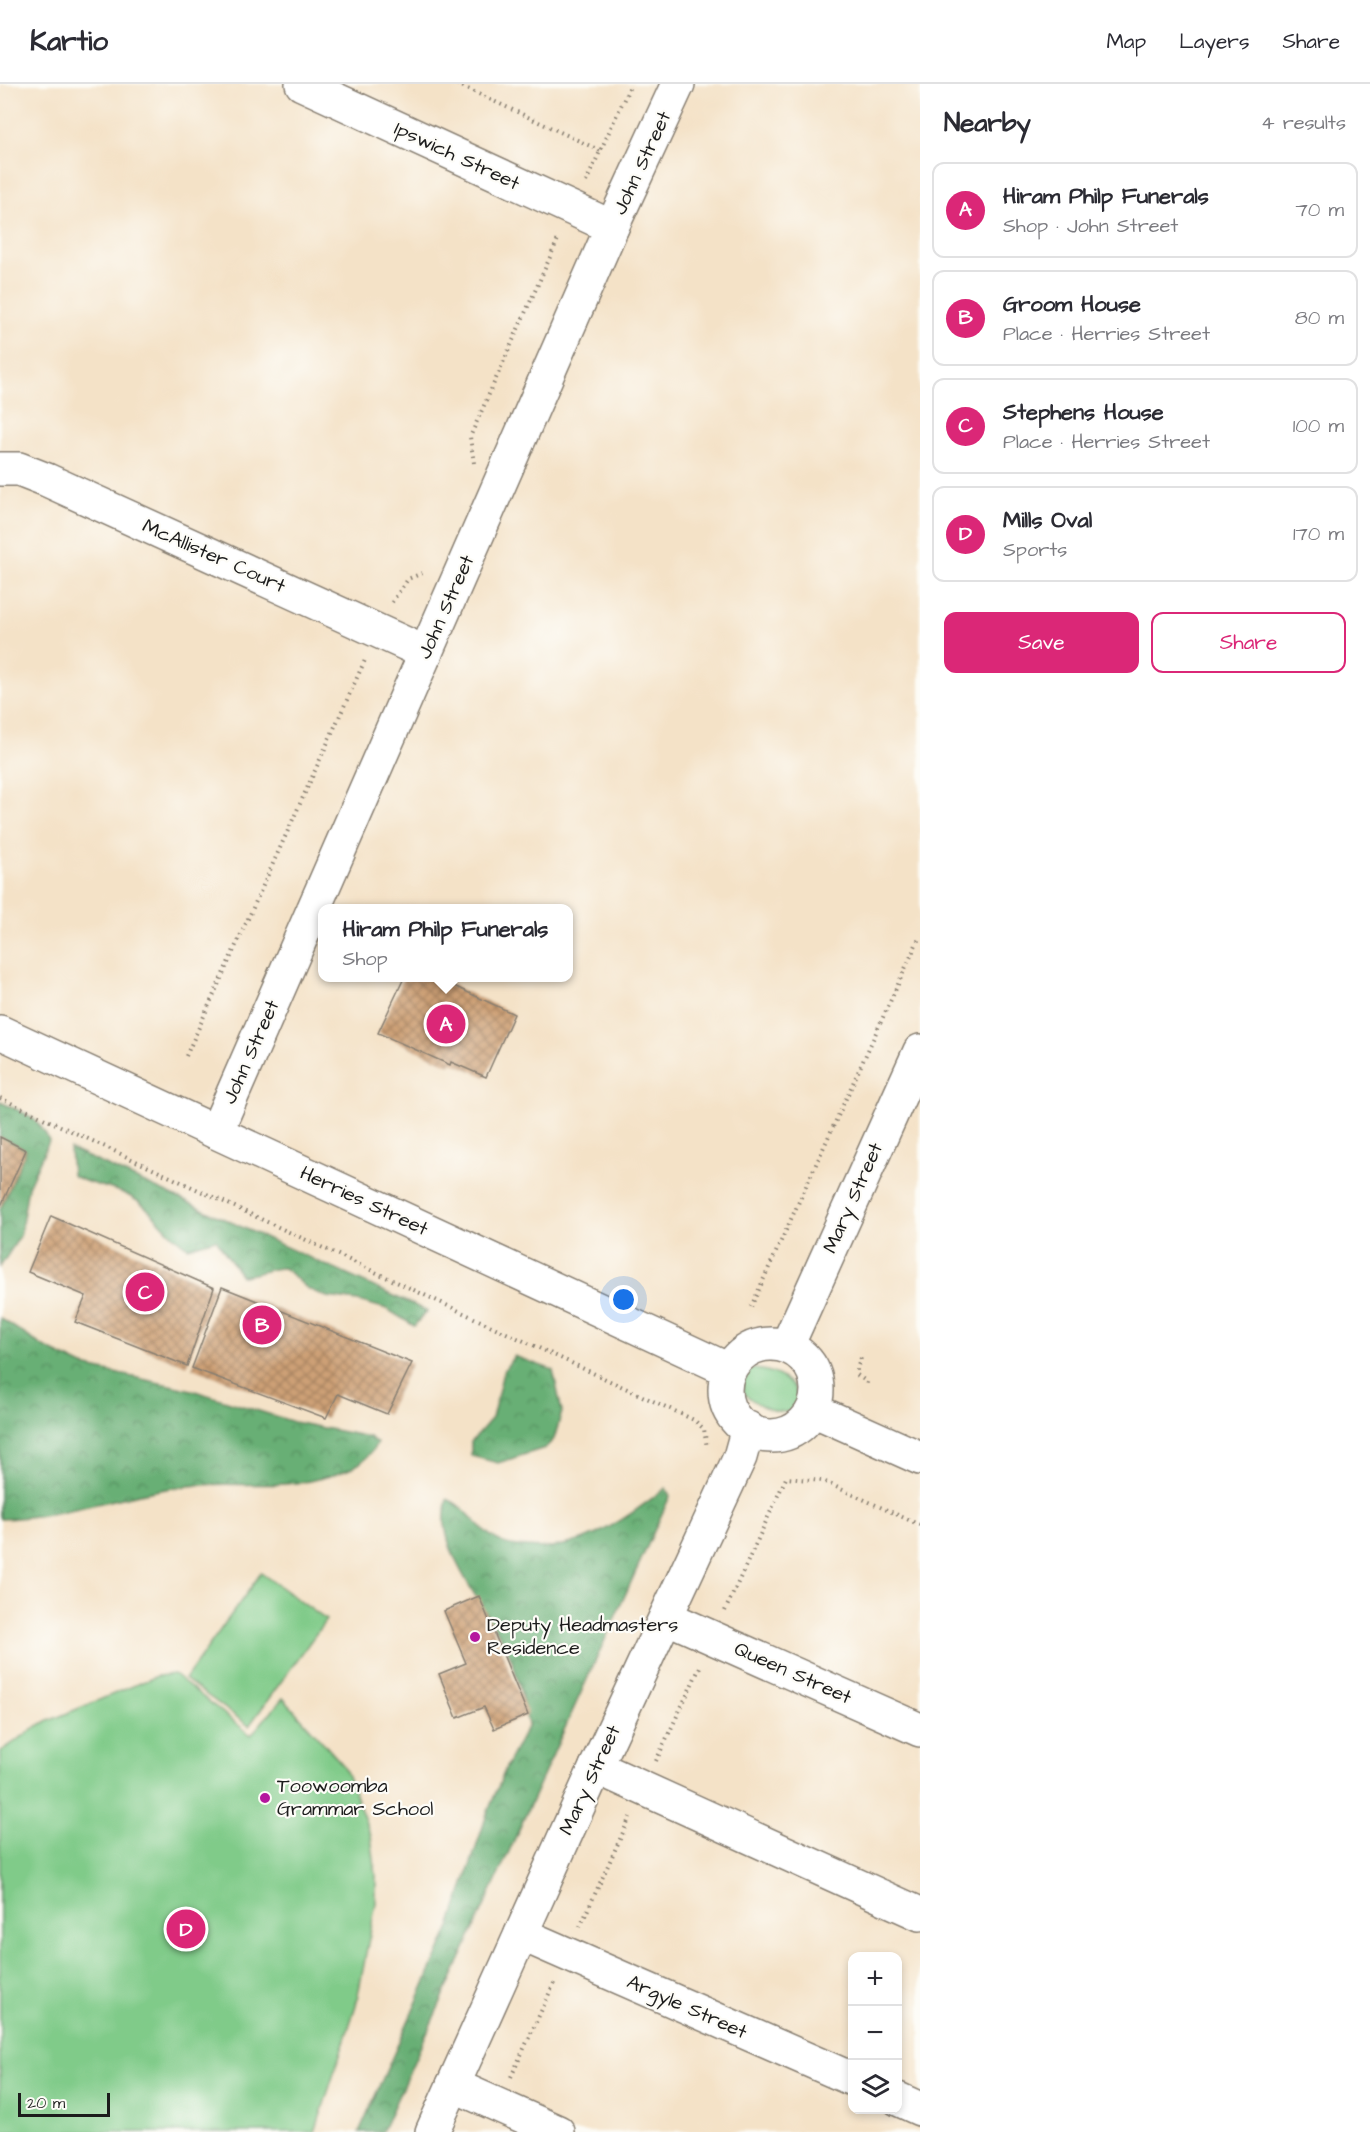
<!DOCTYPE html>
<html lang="en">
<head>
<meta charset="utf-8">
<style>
	body { margin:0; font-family:"Architects Daughter",sans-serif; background:#f2f2f3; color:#2b2b33 }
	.controls { position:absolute; right:18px; bottom:18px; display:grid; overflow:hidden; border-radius:12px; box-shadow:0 3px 9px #0003 }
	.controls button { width:54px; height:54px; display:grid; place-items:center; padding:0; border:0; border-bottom:2px solid #e1e1e2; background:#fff; color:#2b2b33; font:30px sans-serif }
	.scale { position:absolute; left:18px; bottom:15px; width:92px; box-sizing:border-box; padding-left:6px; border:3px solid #1c1c1c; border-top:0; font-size:16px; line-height:21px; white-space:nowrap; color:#1c1c1c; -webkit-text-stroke:4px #fdfcf7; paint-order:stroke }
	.you { position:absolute; left:624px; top:1216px; width:21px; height:21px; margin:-15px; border:4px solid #fff; border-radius:50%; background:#1a73e8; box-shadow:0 0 0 9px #1a73e833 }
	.badge { display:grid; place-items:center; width:39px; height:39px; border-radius:50%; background:#db2777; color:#fff; font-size:20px; font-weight:700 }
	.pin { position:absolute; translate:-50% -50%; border:3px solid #fff; box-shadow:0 2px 6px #0006 }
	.popup { position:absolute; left:318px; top:820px; width:255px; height:78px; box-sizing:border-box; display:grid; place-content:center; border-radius:12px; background:#fff; filter:drop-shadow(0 2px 4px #0005); font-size:20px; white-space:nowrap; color:#7c7c81 }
	.popup b { font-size:22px; color:#2b2b33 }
	.popup::after { content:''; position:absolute; left:50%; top:100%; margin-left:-12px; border:12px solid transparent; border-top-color:#fff }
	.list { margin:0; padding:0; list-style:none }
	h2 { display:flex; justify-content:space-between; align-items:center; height:78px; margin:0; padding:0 24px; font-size:26px }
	h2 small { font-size:20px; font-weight:400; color:#7c7c81 }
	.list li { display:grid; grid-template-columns:39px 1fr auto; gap:18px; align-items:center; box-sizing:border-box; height:96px; margin:0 12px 12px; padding:0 12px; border:2px solid #e1e1e2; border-radius:12px }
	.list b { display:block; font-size:22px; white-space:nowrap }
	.list p { margin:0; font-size:20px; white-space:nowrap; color:#7c7c81 }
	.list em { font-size:20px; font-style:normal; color:#7c7c81 }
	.actions { display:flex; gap:12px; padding:18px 24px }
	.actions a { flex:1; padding:14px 0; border:2px solid #db2777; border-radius:12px; text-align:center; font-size:21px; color:#db2777 }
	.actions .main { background:#db2777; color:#fff }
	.icon { flex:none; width:33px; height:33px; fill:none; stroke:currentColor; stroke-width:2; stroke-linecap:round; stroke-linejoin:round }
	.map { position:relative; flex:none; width:920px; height:2048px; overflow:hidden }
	header { display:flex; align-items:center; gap:36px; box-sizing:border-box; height:84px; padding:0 30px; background:#fff; border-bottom:2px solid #e1e1e2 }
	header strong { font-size:28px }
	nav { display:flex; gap:33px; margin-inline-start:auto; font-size:21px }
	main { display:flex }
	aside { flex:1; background:#fff }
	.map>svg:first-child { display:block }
	.forest { fill:url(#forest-crowns); stroke:#426648; stroke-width:1.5 }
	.garden { fill:#80cb89; stroke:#4e7452; stroke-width:1.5 }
	.building { fill:url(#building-cross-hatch) }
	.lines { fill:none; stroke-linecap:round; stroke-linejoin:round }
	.minor-casing { stroke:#887f72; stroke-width:36 }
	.major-casing { stroke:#887f72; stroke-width:36 }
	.path { stroke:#887f72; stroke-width:4; stroke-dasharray:1.5 4.5; stroke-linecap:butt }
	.minor { stroke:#fff; stroke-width:33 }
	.major { stroke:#fff; stroke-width:33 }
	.poi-dot { fill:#b5179e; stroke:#fdfcf7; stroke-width:2 }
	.labels { text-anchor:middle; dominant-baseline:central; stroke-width:4.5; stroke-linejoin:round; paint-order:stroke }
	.street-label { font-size:20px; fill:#1c1c1c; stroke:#fdfcf7 }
	.poi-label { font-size:20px; fill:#1c1c1c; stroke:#fdfcf7; text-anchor:start }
</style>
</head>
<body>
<header>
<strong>Kartio</strong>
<nav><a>Map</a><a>Layers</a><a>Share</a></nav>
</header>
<main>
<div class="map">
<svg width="920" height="2048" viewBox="0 0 920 2048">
	<defs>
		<pattern id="forest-crowns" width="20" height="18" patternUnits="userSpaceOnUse" patternTransform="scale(1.5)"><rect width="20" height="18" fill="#68af75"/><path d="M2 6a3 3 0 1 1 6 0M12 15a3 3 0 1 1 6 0" fill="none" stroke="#558e5f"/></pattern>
		<pattern id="building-cross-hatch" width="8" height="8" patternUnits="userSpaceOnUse" patternTransform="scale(1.5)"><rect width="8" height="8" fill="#cda076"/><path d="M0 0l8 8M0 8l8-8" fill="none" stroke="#a68260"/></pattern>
	</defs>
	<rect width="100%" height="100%" fill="#fdfcf7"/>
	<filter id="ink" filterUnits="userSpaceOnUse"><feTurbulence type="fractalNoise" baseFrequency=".0167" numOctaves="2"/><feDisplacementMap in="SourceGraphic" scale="12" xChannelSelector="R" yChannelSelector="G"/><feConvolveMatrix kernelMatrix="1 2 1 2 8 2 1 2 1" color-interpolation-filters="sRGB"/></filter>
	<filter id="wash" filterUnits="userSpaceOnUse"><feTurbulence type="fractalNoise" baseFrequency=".008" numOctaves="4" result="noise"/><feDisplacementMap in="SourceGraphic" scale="24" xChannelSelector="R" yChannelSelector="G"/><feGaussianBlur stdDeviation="1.35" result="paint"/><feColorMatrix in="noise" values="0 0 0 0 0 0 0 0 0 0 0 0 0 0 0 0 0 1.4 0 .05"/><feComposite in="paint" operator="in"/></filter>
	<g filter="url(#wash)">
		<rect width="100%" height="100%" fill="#f4e2c7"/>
		<g class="forest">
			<path d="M0,1018C23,1028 39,1033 49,1057L28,1103L20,1152L0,1183V1126L26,1066L0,1053Z"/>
			<path d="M70,1065L427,1227L414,1242L387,1225L358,1217L327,1213L308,1205L284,1184C267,1184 258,1191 241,1192L216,1155L188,1163C164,1149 155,1125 129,1112C110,1102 90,1102 72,1091Z"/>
			<path d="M0,1234L44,1263L83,1282L192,1306L294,1338L369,1353L377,1359C365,1383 343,1389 318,1395C279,1405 238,1398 199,1401C131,1406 67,1434 0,1435Z"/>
			<path d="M514,1272L553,1286L562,1328L554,1355L545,1364L498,1379L471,1372V1358L492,1334L503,1288Z"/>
			<path d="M666,1404L670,1412L382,2048H359L450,1843L487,1730L507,1681L528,1641C523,1619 519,1595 511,1574C492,1526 432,1469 447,1415C468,1423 477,1445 496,1455C505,1461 516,1462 527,1463C582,1469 624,1435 666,1404Z"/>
		</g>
		<g class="garden">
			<path d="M750,1285C771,1285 792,1294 799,1314L792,1327C774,1331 759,1321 745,1311L741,1298Z"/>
			<path d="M261,1489L326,1536L249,1642L185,1595Z"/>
			<path d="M174,1590L251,1651L283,1614L344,1682L371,1752L376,1791V1819L356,1921L317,2042L315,2048H0V1668L41,1640L157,1592Z"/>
		</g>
		<g id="blocks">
			<g class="building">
				<path d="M404,894H437L514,930L486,993L451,978L450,981L378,949Z"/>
				<path d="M0,1053L26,1066L0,1124Z"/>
				<path d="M51,1132L214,1204L187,1282L75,1238L86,1212L28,1188Z"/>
				<path d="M222,1203L412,1279L387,1330L338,1310L326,1334L192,1284Z"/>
				<path d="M479,1512L528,1631L494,1645L484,1623L457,1634L439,1590L466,1579L444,1527Z"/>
			</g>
		</g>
	</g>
	<g filter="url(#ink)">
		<use href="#blocks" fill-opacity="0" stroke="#887f72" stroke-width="1.5"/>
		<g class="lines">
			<g class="minor-casing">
				<g id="minor">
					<path d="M302,0L612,143"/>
					<path d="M0,385H19L47,396L426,569"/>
					<path d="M216,1048L612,143L678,0"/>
					<path d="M666,1533L920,1646"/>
					<path d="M596,1683L920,1830"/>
					<path d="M521,1850L852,1995"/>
					<path d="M453,2001L558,2048"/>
					<path d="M898,2015L920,2025"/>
				</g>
			</g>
			<g class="major-casing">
				<g id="major">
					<path d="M0,948L729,1286"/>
					<circle cx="771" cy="1306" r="46"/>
					<path d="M787,1262L920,967"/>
					<path d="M813,1326L920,1374"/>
					<path d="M432,2048L596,1683L740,1373L748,1344"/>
				</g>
			</g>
			<g class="path">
				<path d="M457,0L601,67"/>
				<path d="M586,98L631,0"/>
				<path d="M474,379L470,353L559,153"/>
				<path d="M392,518L408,495L425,488"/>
				<path d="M186,972L365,576"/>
				<path d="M0,1014L694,1336L704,1345L707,1364"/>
				<path d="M751,1223L920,852"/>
				<path d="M861,1274L857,1284V1291L867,1298L866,1303"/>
				<path d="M725,1527L786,1394L823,1397L920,1441"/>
				<path d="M656,1677L700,1583"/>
				<path d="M580,1843L630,1733"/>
				<path d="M511,1993L554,1899"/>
			</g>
			<use href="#minor" class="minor"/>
			<use href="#major" class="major"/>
		</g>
	</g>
	<g class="poi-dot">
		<circle cx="475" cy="1553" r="6"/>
		<circle cx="265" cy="1714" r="6"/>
	</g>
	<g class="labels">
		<g class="street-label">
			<text transform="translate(457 72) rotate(25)">Ipswich Street</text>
			<text transform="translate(642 79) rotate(-65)">John Street</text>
			<text transform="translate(214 472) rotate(24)">McAllister Court</text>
			<text transform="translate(446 523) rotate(-66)">John Street</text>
			<text transform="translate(251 968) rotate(-66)">John Street</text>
			<text transform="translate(853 1114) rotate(-66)">Mary Street</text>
			<text transform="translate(364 1117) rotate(25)">Herries Street</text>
			<text transform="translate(793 1589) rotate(24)">Queen Street</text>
			<text transform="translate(590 1696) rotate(-65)">Mary Street</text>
			<text transform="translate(687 1923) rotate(24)">Argyle Street</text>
		</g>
		<g class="poi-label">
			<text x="487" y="1541">Deputy Headmasters<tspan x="487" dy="23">Residence</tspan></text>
			<text x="277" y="1702">Toowoomba<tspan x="277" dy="23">Grammar School</tspan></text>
		</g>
	</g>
</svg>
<div class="controls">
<button>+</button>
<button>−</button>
<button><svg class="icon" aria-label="layers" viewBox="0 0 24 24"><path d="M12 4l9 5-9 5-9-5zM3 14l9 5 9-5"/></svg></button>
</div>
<div class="scale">20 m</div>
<div class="you"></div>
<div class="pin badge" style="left:446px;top:940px">A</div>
<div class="popup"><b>Hiram Philp Funerals</b>Shop</div>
<div class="pin badge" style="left:262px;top:1241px">B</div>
<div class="pin badge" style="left:145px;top:1208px">C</div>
<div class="pin badge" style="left:186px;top:1845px">D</div>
</div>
<aside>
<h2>Nearby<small>4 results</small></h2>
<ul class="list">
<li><span class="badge">A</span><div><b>Hiram Philp Funerals</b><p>Shop · John Street</p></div><em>70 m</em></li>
<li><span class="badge">B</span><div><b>Groom House</b><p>Place · Herries Street</p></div><em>80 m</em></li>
<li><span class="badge">C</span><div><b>Stephens House</b><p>Place · Herries Street</p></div><em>100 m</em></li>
<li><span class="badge">D</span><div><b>Mills Oval</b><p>Sports</p></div><em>170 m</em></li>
</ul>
<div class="actions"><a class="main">Save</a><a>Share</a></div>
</aside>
</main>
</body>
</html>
